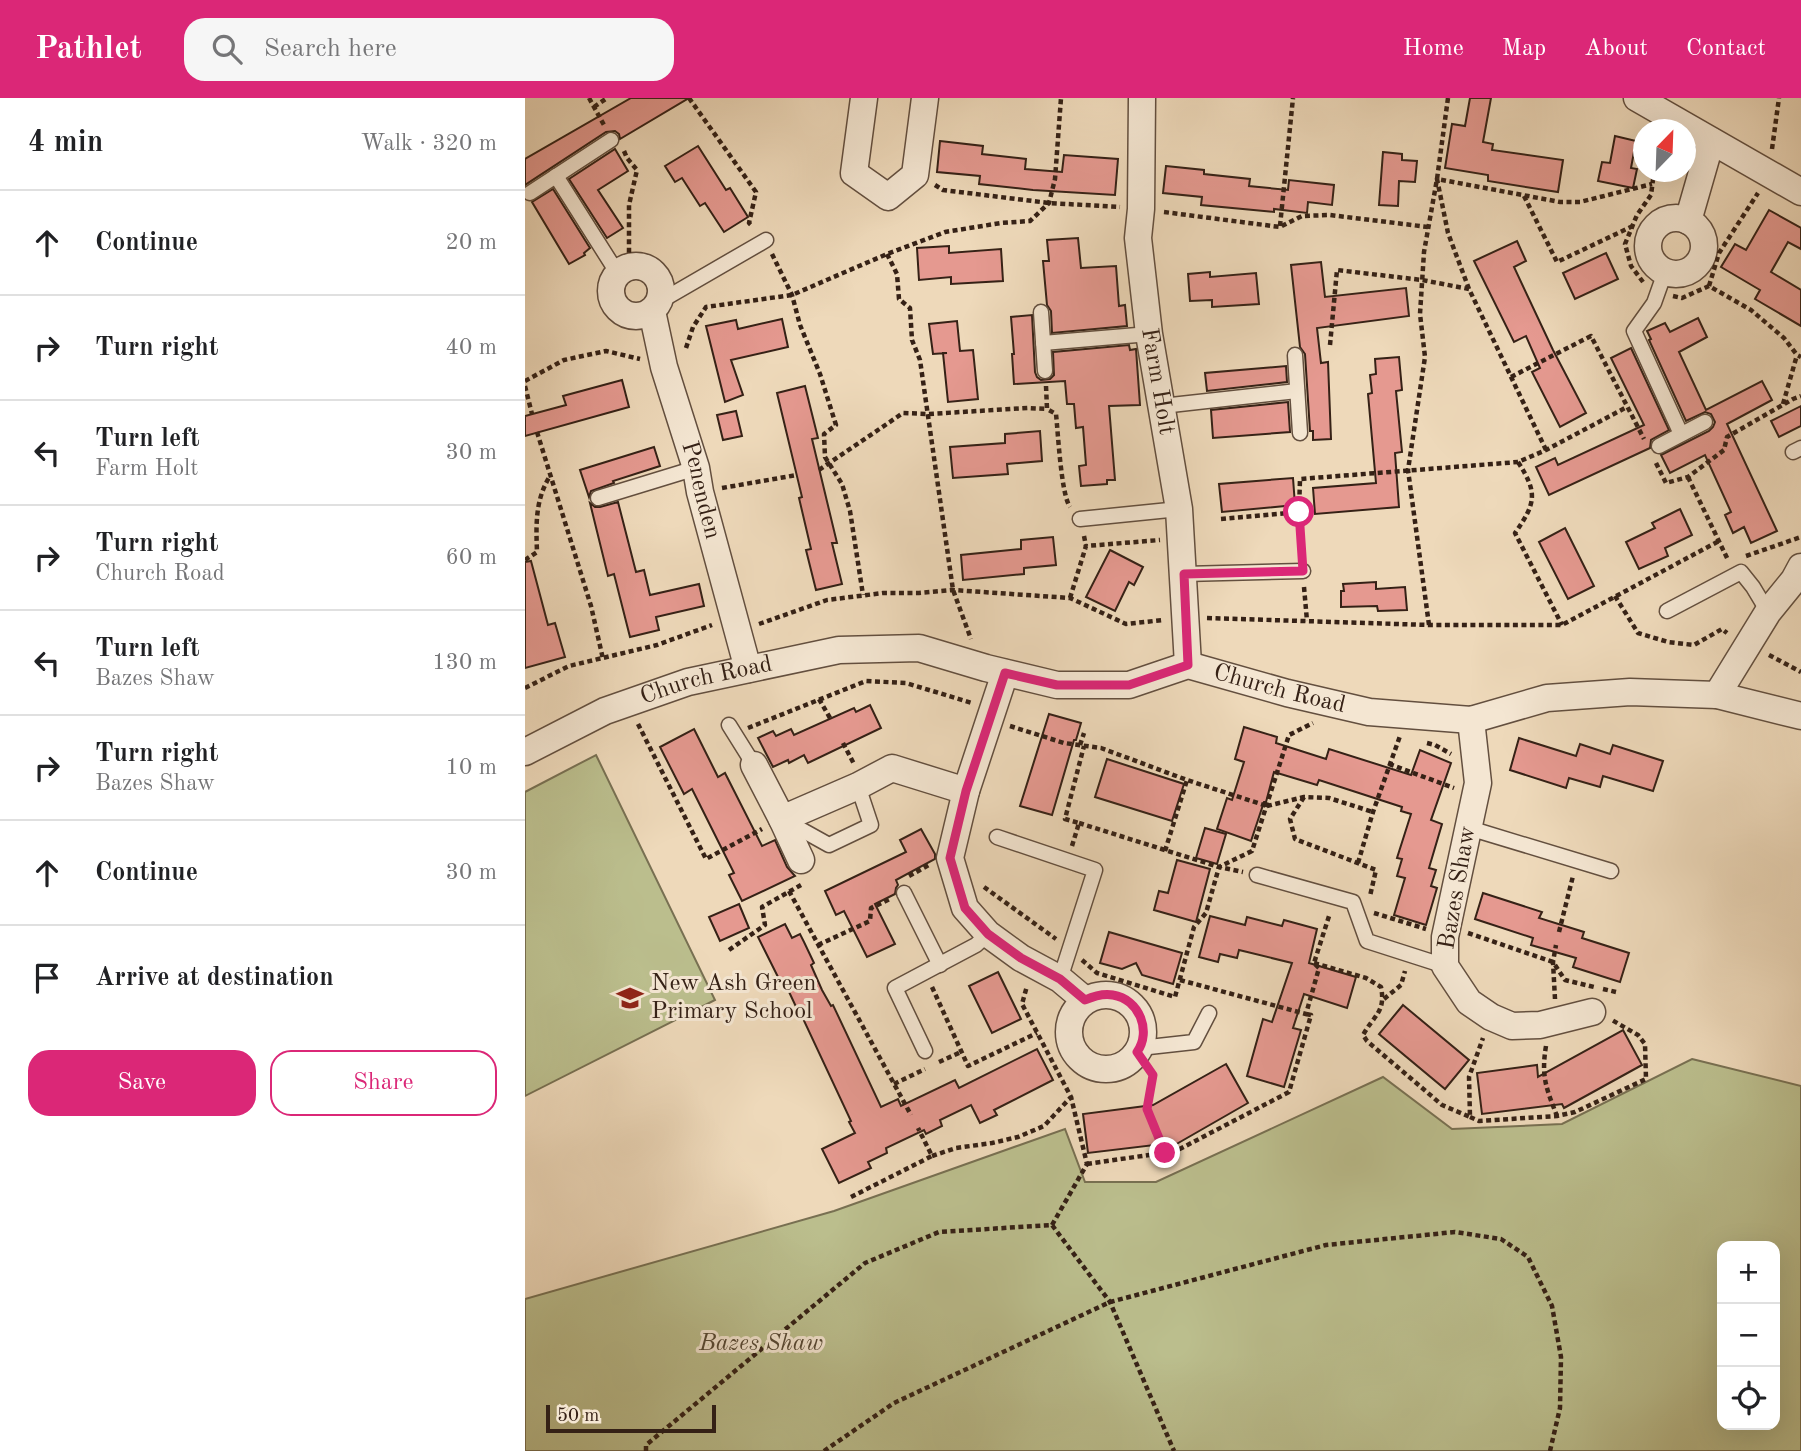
<!DOCTYPE html>
<html lang="en">
<head>
<meta charset="utf-8">
<style>
	body { margin:0; font-family:"Old Standard TT",serif; background:#f6f6f6; color:#202124 }
	.controls { position:absolute; right:21px; bottom:21px; display:grid; overflow:hidden; border-radius:14px; box-shadow:0 7px 28px #0002 }
	.controls button { width:63px; height:63px; display:grid; place-items:center; padding:0; border:0; border-bottom:2px solid #e0e0e0; background:#fff; color:#202124; font:35px sans-serif }
	.compass { position:absolute; left:1108px; top:21px; width:63px; height:63px; border-radius:50%; background:#fff; box-shadow:0 7px 28px #0002; rotate:23deg }
	.scale { position:absolute; left:21px; bottom:18px; width:170px; box-sizing:border-box; padding-left:7px; border:4px solid #352116; border-top:0; font-size:19px; line-height:24px; white-space:nowrap; color:#352116; -webkit-text-stroke:5px #f4e6d2; paint-order:stroke }
	.stop { position:absolute; width:21px; height:21px; margin:-16px; border:5px solid #db2777; border-radius:50%; background:#fff }
	.stop.end { background:#db2777; border-color:#fff; box-shadow:0 2px 7px #0008 }
	.list { margin:0; padding:0; list-style:none }
	h2 { display:flex; justify-content:space-between; align-items:center; height:91px; margin:0; padding:0 28px; font-size:30px }
	h2 small { font-size:23px; font-weight:400; color:#757577 }
	.list li { display:grid; grid-template-columns:46px 1fr auto; gap:21px; align-items:center; box-sizing:border-box; height:105px; padding:0 28px; border-top:2px solid #e0e0e0 }
	.list b { display:block; font-size:26px; white-space:nowrap }
	.list p { margin:0; font-size:23px; white-space:nowrap; color:#757577 }
	.list em { font-size:23px; font-style:normal; color:#757577 }
	.actions { display:flex; gap:14px; padding:21px 28px }
	.actions a { flex:1; padding:16px 0; border:2px solid #db2777; border-radius:21px; text-align:center; font-size:24px; color:#db2777 }
	.actions .main { background:#db2777; color:#fff }
	.icon { flex:none; width:38px; height:38px; fill:none; stroke:currentColor; stroke-width:2; stroke-linecap:round; stroke-linejoin:round }
	.map { position:relative; flex:none; width:1276px; height:1353px; overflow:hidden }
	header { display:flex; align-items:center; gap:42px; box-sizing:border-box; height:98px; padding:0 35px; background:#db2777; color:#fff }
	header strong { font-size:33px }
	nav { display:flex; gap:38px; margin-inline-start:auto; font-size:24px }
	.search { width:490px; height:63px; background:#f6f6f6; display:flex; align-items:center; gap:18px; box-sizing:border-box; padding:0 24px; border-radius:21px; color:#757577; font-size:26px }
	main { display:flex }
	aside { flex:1; background:#fff }
	.map>svg:first-child { display:block }
	.green { fill:#bbbe8d; stroke:#787052; stroke-width:2; fill-rule:evenodd }
	.building { fill:#e59990; stroke:#352116; stroke-width:2 }
	.lines { fill:none; stroke-linecap:round; stroke-linejoin:round }
	.lane-casing { stroke:#634f3f; stroke-width:17 }
	.street-casing { stroke:#634f3f; stroke-width:29 }
	.path { stroke:#352116; stroke-width:4.5; stroke-dasharray:5 3.5; stroke-linecap:butt }
	.lane { stroke:#f4e6d2; stroke-width:14 }
	.street { stroke:#f4e6d2; stroke-width:26 }
	.route { stroke:#db2777; stroke-width:9 }
	.labels { text-anchor:middle; dominant-baseline:central; stroke-width:6; stroke-linejoin:round; paint-order:stroke }
	.street-label { font-size:24px; fill:#352116; stroke:#f4e6d2 }
	.poi-label { font-size:24px; fill:#352116; stroke:#f4e6d2; text-anchor:start }
	.park-label { font-size:24px; font-style:italic; fill:#564834; stroke:#f4e6d2 }
</style>
</head>
<body>
<header>
<strong>Pathlet</strong>
<div class="search"><svg class="icon" aria-label="search" viewBox="0 0 24 24"><circle cx="10" cy="10" r="6"/><path d="M15 15l6 6"/></svg>Search here</div>
<nav><a>Home</a><a>Map</a><a>About</a><a>Contact</a></nav>
</header>
<main>
<aside>
<h2>4 min<small>Walk · 320 m</small></h2>
<ul class="list">
<li><svg class="icon" aria-label="ahead" viewBox="0 0 24 24"><path d="M12 20V5M6 11l6-6 6 6"/></svg><div><b>Continue</b></div><em>20 m</em></li>
<li><svg class="icon" aria-label="right" viewBox="0 0 24 24"><path d="M7 20v-9h11M14 6l5 5-5 5"/></svg><div><b>Turn right</b></div><em>40 m</em></li>
<li><svg class="icon" aria-label="left" viewBox="0 0 24 24"><path d="M17 20v-9H6M10 6l-5 5 5 5"/></svg><div><b>Turn left</b><p>Farm Holt</p></div><em>30 m</em></li>
<li><svg class="icon" aria-label="right" viewBox="0 0 24 24"><path d="M7 20v-9h11M14 6l5 5-5 5"/></svg><div><b>Turn right</b><p>Church Road</p></div><em>60 m</em></li>
<li><svg class="icon" aria-label="left" viewBox="0 0 24 24"><path d="M17 20v-9H6M10 6l-5 5 5 5"/></svg><div><b>Turn left</b><p>Bazes Shaw</p></div><em>130 m</em></li>
<li><svg class="icon" aria-label="right" viewBox="0 0 24 24"><path d="M7 20v-9h11M14 6l5 5-5 5"/></svg><div><b>Turn right</b><p>Bazes Shaw</p></div><em>10 m</em></li>
<li><svg class="icon" aria-label="ahead" viewBox="0 0 24 24"><path d="M12 20V5M6 11l6-6 6 6"/></svg><div><b>Continue</b></div><em>30 m</em></li>
<li><svg class="icon" aria-label="arrive" viewBox="0 0 24 24"><path d="M6 21V4h12l-3 4 3 4H6"/></svg><div><b>Arrive at destination</b></div></li>
</ul>
<div class="actions"><a class="main">Save</a><a>Share</a></div>
</aside>
<div class="map">
<svg width="1276" height="1353" viewBox="0 0 1276 1353">
	<rect width="100%" height="100%" fill="#eed9ba"/>
	<filter id="stains"><feTurbulence type="fractalNoise" baseFrequency=".00286" numOctaves="4"/><feColorMatrix values="0 0 0 0 .2 0 0 0 0 .09 0 0 0 0 .02 0 0 0 .5 -.17"/></filter>
	<radialGradient id="worn" r=".72"><stop offset=".6" stop-color="#630" stop-opacity="0"/><stop offset="1" stop-color="#630" stop-opacity=".3"/></radialGradient>
	<g class="green">
		<path d="M71,657L190,902L0,998V694Z"/>
		<path d="M1167,961L1276,988V1353H0V1201L309,1113L540,1031L560,1084H631L858,979L927,1031L1037,1026ZM1197,1148H1250V1327H1197Z"/>
	</g>
	<g class="building">
		<path d="M106,0H164L95,41L94,36L90,33L81,34L0,87V61Z"/>
		<path d="M945,0H966L958,44L968,46L967,52L1038,62L1033,94L963,83V77L920,70L927,26L940,28Z"/>
		<path d="M1090,38L1111,43L1106,70L1112,71L1108,90L1073,83L1077,64L1085,65Z"/>
		<path d="M415,43L458,48L457,56L501,61L500,71L537,74L539,57L593,61L590,97L508,92L454,86L455,78L412,74Z"/>
		<path d="M173,48L201,92L205,90L223,119L199,134L180,105L175,108L157,80L150,84L140,68Z"/>
		<path d="M90,51L103,73L73,92L98,130L82,140L44,81Z"/>
		<path d="M858,54L877,56V62L892,63L890,84L874,83L873,108L854,107Z"/>
		<path d="M641,68L679,72V76L725,81L724,88L763,92L764,82L809,87L807,107L783,104L782,115L749,111V114L676,107L677,99L638,95Z"/>
		<path d="M28,91L65,150L59,155L60,157L44,166L7,104Z"/>
		<path d="M1244,112L1276,130V151L1263,144L1246,174L1276,192V228L1230,201L1235,192L1196,169L1210,146L1221,152Z"/>
		<path d="M553,140L556,170L591,168L594,208L600,207L602,228L527,235L526,213L522,207L518,163H524L522,142Z"/>
		<path d="M992,143L1001,163L989,169L1028,252L1061,315L1035,329L1007,274L1015,270L1001,238L989,244L949,163Z"/>
		<path d="M424,148V155L476,151L478,183L426,186V179L394,182L392,150Z"/>
		<path d="M1081,155L1093,181L1050,201L1038,175Z"/>
		<path d="M796,164L800,199L881,190L884,218L792,230L796,265L803,264L806,341L788,342V333H785L780,256L775,249L766,167Z"/>
		<path d="M685,174V179L731,175L734,206L687,209V202L665,203L663,176Z"/>
		<path d="M507,217L510,274L512,279L516,282L525,281L529,277L528,254L604,247L605,252L611,251L615,307L584,308L590,382H582V386L556,388L554,368L561,367L558,329L551,330L549,306H542L540,283L489,286L487,256H489L486,219Z"/>
		<path d="M1173,220L1182,239L1154,254L1181,312L1237,283L1247,302L1202,326L1252,433L1226,445L1219,429L1208,435L1200,417L1206,414L1180,357L1145,375L1136,357L1184,333L1188,329L1190,324L1186,316L1180,314L1161,323L1124,242L1126,241L1122,233L1140,225L1145,234Z"/>
		<path d="M257,221L263,249L206,262L218,297L200,304L181,228L211,222L213,231Z"/>
		<path d="M432,223L435,253L448,252L453,301L423,304L418,255H422L408,256L404,226Z"/>
		<path d="M1106,250L1144,332L1126,342L1125,350L1024,397L1011,369L1030,360L1033,367L1119,327L1086,260Z"/>
		<path d="M874,259L877,292L871,293L877,354L870,355L874,409L790,416L788,390L851,385L843,296L847,295L845,277L851,276L850,261Z"/>
		<path d="M761,268L762,284L682,293L680,275Z"/>
		<path d="M97,282L104,309L0,338V318L41,307L38,298Z"/>
		<path d="M280,288L293,340L287,341L312,445H307L317,486L291,492L281,452L286,451L274,400L277,399L252,295Z"/>
		<path d="M763,304L765,334L688,340L686,312Z"/>
		<path d="M1276,308V328L1254,339L1246,323Z"/>
		<path d="M211,313L217,338L198,342L192,317Z"/>
		<path d="M515,333L517,363L482,366L483,376L428,380L425,349L480,345V336Z"/>
		<path d="M129,349L135,368L88,383L89,385L66,393L64,399L55,372Z"/>
		<path d="M768,380L770,407L697,414L694,386Z"/>
		<path d="M93,404L111,474L119,472L125,497L174,486L179,508L131,519L134,532L105,539L89,476L83,478L65,405L70,409H75Z"/>
		<path d="M1155,411L1167,437L1140,450L1143,458L1114,471L1101,444L1130,430L1127,425Z"/>
		<path d="M1040,430L1069,488L1043,501L1014,444Z"/>
		<path d="M528,439L531,467L499,470V476L438,482L436,457L496,451V442Z"/>
		<path d="M585,452L618,469L609,487L604,484L590,513L561,499Z"/>
		<path d="M6,463L23,527L30,525L40,559L0,570V464Z"/>
		<path d="M851,484V491L880,489L882,512L853,513L852,508L816,509V493H819L818,486Z"/>
		<path d="M345,607L356,630L283,665L279,657L264,665L263,662L248,669L233,640L248,633L251,638L266,631L269,637L329,610L331,614Z"/>
		<path d="M524,616L556,625L551,642H549L527,717L495,708Z"/>
		<path d="M719,629L752,639L751,645L801,661L804,651L886,677L895,652L926,665L906,722L917,726L904,770L911,772L906,788L912,790L901,827L869,817L880,780L872,778L877,761L872,760L886,716L876,713L877,709L794,682L792,687L749,674L741,704H739L726,743L692,731L702,700L707,702L719,664L710,661Z"/>
		<path d="M169,631L193,679L200,675L237,748L250,742L262,769L270,778L217,803L204,777L209,775L167,691L159,696L135,649Z"/>
		<path d="M994,640L1051,658L1055,646L1085,656L1088,647L1138,663L1128,693L1078,678L1075,689L1044,680L1041,690L985,672Z"/>
		<path d="M582,661L659,686L647,723L570,699Z"/>
		<path d="M680,730L701,736L692,766L671,760Z"/>
		<path d="M396,731L410,756V761L371,782L373,787L371,790L370,796L350,806L370,846L342,859L319,813L311,817L300,793L381,754L375,742Z"/>
		<path d="M652,762L685,771L671,824L629,812L634,793L643,795Z"/>
		<path d="M958,795L1017,814L1014,820L1059,834L1057,840L1104,855L1095,884L1048,869L1051,860L1006,847L1008,840L950,821Z"/>
		<path d="M214,806L224,830L195,843L184,819Z"/>
		<path d="M685,818L720,827L722,819L757,828L759,822L792,831L784,865L831,879L822,910L779,896L768,930L776,932L759,989L722,978L738,921L747,924L767,865L714,852L712,860L695,856L693,864L674,859Z"/>
		<path d="M260,826L267,840L275,836L279,844L289,865L286,867L297,892L306,908L308,907L356,1009L373,1001L376,1008L430,982L434,990L512,951L528,982L469,1012L472,1017L455,1025L446,1007L415,1022L417,1028L401,1036L399,1032L361,1050L362,1055L343,1064L346,1070L314,1085L297,1051L330,1035L324,1024L326,1023L274,912L273,913L258,881L255,883L233,839Z"/>
		<path d="M584,834L657,855L648,886L617,877L611,865L597,871L575,865Z"/>
		<path d="M473,874L496,921L467,935L444,888Z"/>
		<path d="M878,907L944,962L920,991L854,936Z"/>
		<path d="M1098,932L1117,967L1039,1010L1037,1006L957,1016L952,975L1012,967L1013,979Z"/>
		<path d="M701,966L723,1005L648,1048L646,1045L563,1055L558,1016L628,1007Z"/>
	</g>
	<g class="lines">
		<g class="lane-casing">
			<g id="lane">
				<path d="M31,78L93,176"/>
				<path d="M5,95L86,42"/>
				<path d="M1140,174L1129,205L1109,233L1156,336"/>
				<path d="M134,204L241,142"/>
				<path d="M516,214L520,273"/>
				<path d="M518,245L624,236"/>
				<path d="M770,257L775,335"/>
				<path d="M637,308L772,293"/>
				<path d="M1134,348L1180,324"/>
				<path d="M1268,354L1276,350"/>
				<path d="M73,400L171,370"/>
				<path d="M555,421L654,411"/>
				<path d="M659,476L778,473"/>
				<path d="M1142,513L1216,474L1228,489L1243,514"/>
				<path d="M204,627L229,667"/>
				<path d="M259,722L304,747L346,727L333,688"/>
				<path d="M944,730L1086,773"/>
				<path d="M472,739L570,772L535,881"/>
				<path d="M732,777L828,804L842,843L920,868"/>
				<path d="M379,795L415,867"/>
				<path d="M615,950L669,944L684,915"/>
				<path d="M400,953L370,890L451,847L463,836"/>
			</g>
		</g>
		<g class="street-casing">
			<g id="street">
				<path d="M339,0L329,75L363,99L390,77L400,0"/>
				<path id="s1" d="M617,0L616,111L613,140L624,236L654,411L663,567"/>
				<path d="M1112,0L1276,94"/>
				<circle cx="1151" cy="148" r="28"/>
				<path d="M1163,123L1186,43"/>
				<circle cx="111" cy="193" r="25"/>
				<path id="s2" d="M127,213L139,269L171,370L175,394L223,571"/>
				<path d="M480,575L441,693L425,760L440,810L463,836L496,860L535,881L560,902"/>
				<path d="M1192,597L1243,514L1269,482L1276,469"/>
				<path d="M946,622L953,685L920,839V868L944,904L966,919L987,928L1015,927L1067,914"/>
				<path id="s3" d="M0,654L80,613L163,584L314,552L394,550L461,570L532,587H604L663,567L762,595L844,614L946,622L1022,600L1105,594L1192,597L1276,618"/>
				<path d="M229,667L257,721L276,762"/>
				<path d="M257,721L333,688L367,670L441,693"/>
				<circle cx="581" cy="934" r="37"/>
			</g>
		</g>
		<g class="path">
			<path d="M64,0L79,27"/>
			<path d="M164,0L231,94L224,125L228,129"/>
			<path d="M69,9L82,0"/>
			<path d="M1247,51L1254,0"/>
			<path d="M99,53L102,60L112,72L104,107V161"/>
			<path d="M410,87L418,92L524,105L595,109"/>
			<path d="M999,98L1032,164L1108,128"/>
			<path d="M639,114L755,129L777,118L805,117L903,129"/>
			<path d="M755,128L768,0"/>
			<path d="M247,156L267,197L275,227L295,276L311,327L299,336L300,359L317,386L325,413L338,497"/>
			<path d="M362,156L372,176L374,201L385,210L387,242L395,262L428,492L446,541"/>
			<path d="M1118,184L1106,168L1100,146L1112,117L1126,97L1129,74"/>
			<path d="M1184,188L1194,155L1233,95"/>
			<path d="M1148,198L1157,200L1184,188L1226,212L1259,240L1272,257L1276,259"/>
			<path d="M805,247L812,172L897,182L944,191"/>
			<path d="M161,250L168,229L181,209L267,197L362,156L420,134L476,125L505,123L524,105L530,81L536,0"/>
			<path d="M986,279L1066,238L1119,341"/>
			<path d="M0,283L39,262L81,253L115,261"/>
			<path d="M0,288L7,316"/>
			<path d="M521,288L522,311L531,316C533,334 536,396 545,409"/>
			<path d="M1258,306L1272,257"/>
			<path d="M12,334L66,508L78,561"/>
			<path d="M1021,352L944,191L923,135L912,81L1035,104H1055L1127,86"/>
			<path d="M993,364C1013,395 1011,405 990,435L1037,527"/>
			<path d="M1131,365L1141,385L1163,379L1199,352L1202,339L1268,301L1276,298"/>
			<path d="M294,372L378,315L403,316L503,310L522,311"/>
			<path d="M1163,379L1203,462"/>
			<path d="M197,390L272,377"/>
			<path d="M696,421L774,414"/>
			<path d="M559,438L561,448"/>
			<path d="M776,456L774,414L775,381L993,364L1021,352L1102,309"/>
			<path d="M1221,458L1276,439"/>
			<path d="M0,462L12,454C11,427 10,402 25,378"/>
			<path d="M779,489L782,523"/>
			<path d="M1090,498L1113,535L1143,544L1169,547L1197,531L1202,535"/>
			<path d="M545,500L561,448L635,442"/>
			<path d="M682,520L904,527H1037L1194,443"/>
			<path d="M234,526L302,502L358,495H394L428,492L545,500L601,526L638,522"/>
			<path d="M904,527L883,372L900,259L895,216L899,154L912,81L923,0"/>
			<path d="M1244,557L1276,574"/>
			<path d="M0,590L44,568L132,547L187,527"/>
			<path d="M294,601L305,620"/>
			<path d="M113,626L181,761L237,731"/>
			<path d="M485,628L539,645L576,650L662,682L742,708"/>
			<path d="M223,630L341,583L381,585L447,605"/>
			<path d="M318,645L329,666"/>
			<path d="M902,645L910,647L926,656"/>
			<path d="M555,647L559,635"/>
			<path d="M864,666L929,690"/>
			<path d="M779,699L765,721L770,741L851,772L845,798"/>
			<path d="M742,708L779,699L804,700L848,714"/>
			<path d="M554,725L694,769L718,774"/>
			<path d="M547,748L554,725L540,721L559,648"/>
			<path d="M640,753L662,682"/>
			<path d="M833,765L848,714L875,638"/>
			<path d="M384,778L404,767"/>
			<path d="M459,789L531,841"/>
			<path d="M264,793L386,1017"/>
			<path d="M849,815L901,831"/>
			<path d="M1034,834L1048,778"/>
			<path d="M943,835L1028,864L1040,882L1069,889"/>
			<path d="M293,847L345,823L346,810L365,801"/>
			<path d="M204,852L240,827L237,809L276,787"/>
			<path d="M557,862L572,875L650,899L669,829L681,815L694,769L727,753L764,637L788,625"/>
			<path d="M789,865L841,880L856,889C861,914 849,917 838,937L842,943L917,1007L945,1019L944,979L958,940"/>
			<path d="M655,882L781,916L794,870L789,865L805,815"/>
			<path d="M407,889L443,968L512,935"/>
			<path d="M1078,891L1091,894"/>
			<path d="M859,901L876,887L880,873"/>
			<path d="M1030,901L1028,864L1031,847"/>
			<path d="M1021,948C1016,978 1021,990 1032,1018"/>
			<path d="M414,964L436,954"/>
			<path d="M621,966L628,977L622,1011L640,1055"/>
			<path d="M369,986L400,971"/>
			<path d="M945,1019L954,1023L1032,1018L1050,1014L1121,981L1120,946L1113,937L1087,922"/>
			<path d="M407,1058L431,1050L467,1045L493,1039L519,1028L546,999L497,906L502,888"/>
			<path d="M562,1066L651,1053L764,994L786,917L781,916"/>
			<path d="M326,1099L407,1058L393,1030"/>
			<path d="M527,1127L562,1066L546,999"/>
			<path d="M121,1353V1347L340,1165L414,1134L527,1127L585,1204L649,1353"/>
			<path d="M299,1353L369,1305L585,1204L801,1147L930,1134L976,1141L1003,1159L1027,1208L1036,1259L1035,1310L1025,1353"/>
		</g>
		<use href="#lane" class="lane"/>
		<use href="#street" class="street"/>
	</g>
	<g class="lines">
		<path class="route" d="M640,1055L622,1011L628,977L612,954C627,933 614,901 588,897C578,895 569,898 560,902L535,881L496,860L463,836L440,810L425,760L441,693L480,575L532,587H604L663,567L659,476L778,473L774,414"/>
	</g>
	<defs>
		<g id="school-bare" transform="scale(2.1)"><path d="M0-5L7-2L0 1L-7-2ZM-4 1L0 2.5L4 1V4Q0 6-4 4Z" fill="#8f2418" stroke="#f4e6d2" stroke-width="2.5" paint-order="stroke"/></g>
	</defs>
	<g fill-rule="evenodd">
		<use href="#school-bare" x="105" y="900"/>
	</g>
	<g class="labels">
		<g class="street-label">
			<text stroke="none"><textPath href="#s1" startOffset="285">Farm Holt</textPath></text>
			<text stroke="none"><textPath href="#s2" startOffset="186">Penenden</textPath></text>
			<text stroke="none"><textPath href="#s3" startOffset="196">Church Road</textPath></text>
			<text stroke="none"><textPath href="#s3" startOffset="784">Church Road</textPath></text>
			<text transform="translate(933 790) rotate(-80)">Bazes Shaw</text>
		</g>
		<g class="poi-label">
			<text x="126" y="886">New Ash Green<tspan x="126" dy="28">Primary School</tspan></text>
		</g>
		<g class="park-label">
			<text x="236" y="1246">Bazes Shaw</text>
		</g>
	</g>
	<rect width="100%" height="100%" filter="url(#stains)"/>
	<rect width="100%" height="100%" fill="url(#worn)"/>
</svg>
<div class="controls">
<button>+</button>
<button>−</button>
<button><svg class="icon" aria-label="locate" viewBox="0 0 24 24"><circle cx="12" cy="12" r="6"/><path d="M12 2v4M12 18v4M2 12h4M18 12h4"/></svg></button>
</div>
<svg class="compass" viewBox="-18 -18 36 36"><path d="M0-13l5 13h-10z" fill="#e53935"/><path d="M0 13l5-13h-10z" fill="#757577"/></svg>
<div class="scale">50 m</div>
<div class="stop" style="left:774px;top:414px"></div>
<div class="stop end" style="left:640px;top:1055px"></div>
</div>
</main>
</body>
</html>
